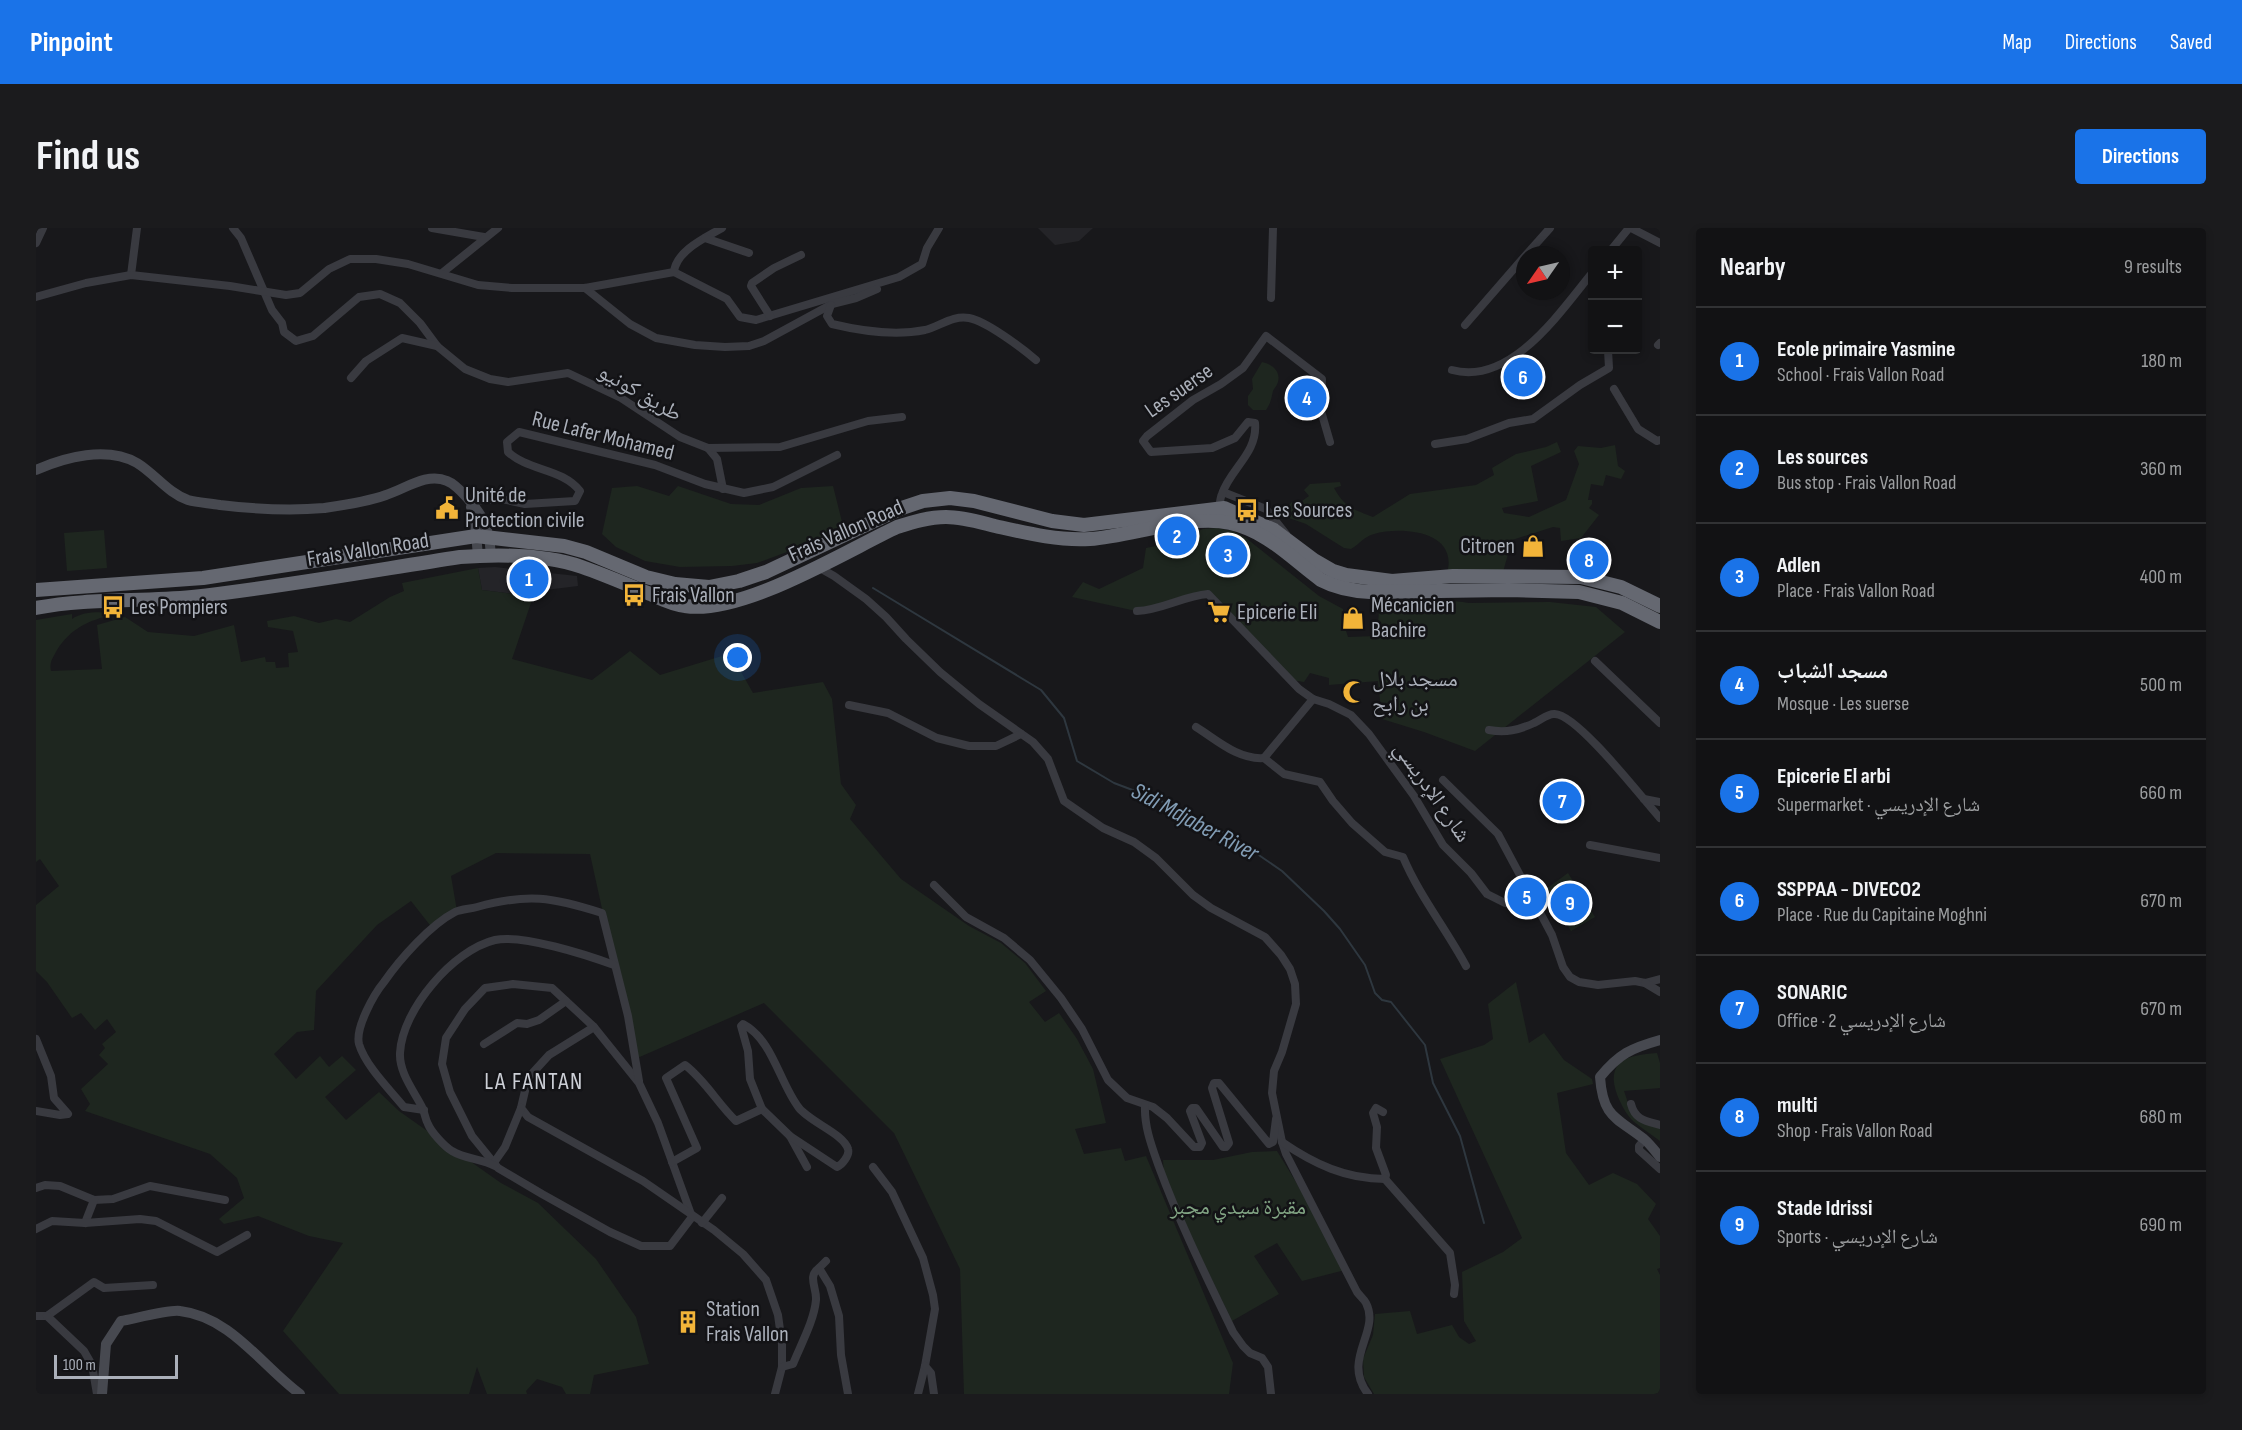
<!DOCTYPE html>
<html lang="en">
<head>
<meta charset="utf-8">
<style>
	body { margin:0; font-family:"Sofia Sans Condensed","Noto Naskh Arabic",sans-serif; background:#1b1b1d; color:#f1f3f6 }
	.controls { position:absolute; right:18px; top:18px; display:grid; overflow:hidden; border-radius:6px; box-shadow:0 3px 9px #0003 }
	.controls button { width:54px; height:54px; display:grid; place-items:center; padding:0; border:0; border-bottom:2px solid #313234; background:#121214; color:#f1f3f6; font:30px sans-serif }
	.compass { position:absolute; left:1480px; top:18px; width:54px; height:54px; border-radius:50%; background:#121214; box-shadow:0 3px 9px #0003; rotate:236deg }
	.scale { position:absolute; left:18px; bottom:15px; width:124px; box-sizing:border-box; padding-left:6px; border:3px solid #abb0ba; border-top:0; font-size:16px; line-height:21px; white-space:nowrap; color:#abb0ba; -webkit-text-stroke:4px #131316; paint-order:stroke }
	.you { position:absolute; left:702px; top:430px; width:21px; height:21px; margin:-15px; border:4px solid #fff; border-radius:50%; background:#1a73e8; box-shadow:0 0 0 9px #1a73e833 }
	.badge { display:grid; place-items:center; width:39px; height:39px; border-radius:50%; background:#1a73e8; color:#fff; font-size:20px; font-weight:700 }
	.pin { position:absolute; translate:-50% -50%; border:3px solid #fff; box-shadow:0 2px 6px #0006 }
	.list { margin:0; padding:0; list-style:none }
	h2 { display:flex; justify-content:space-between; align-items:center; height:78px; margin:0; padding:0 24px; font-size:26px }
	h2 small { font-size:20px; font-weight:400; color:#9c9ea0 }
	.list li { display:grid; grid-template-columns:39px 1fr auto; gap:18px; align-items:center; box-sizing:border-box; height:108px; padding:0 24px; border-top:2px solid #313234 }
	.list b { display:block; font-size:22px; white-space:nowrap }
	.list p { margin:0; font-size:20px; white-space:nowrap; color:#9c9ea0 }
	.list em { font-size:20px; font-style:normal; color:#9c9ea0 }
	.map { position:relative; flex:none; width:1624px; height:1166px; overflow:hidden; border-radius:6px }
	header { display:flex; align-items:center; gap:36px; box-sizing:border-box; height:84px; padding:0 30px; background:#1a73e8; color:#fff }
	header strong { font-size:28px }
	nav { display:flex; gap:33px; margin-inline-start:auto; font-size:21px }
	.intro { display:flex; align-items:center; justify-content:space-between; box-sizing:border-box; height:144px; padding:0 36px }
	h1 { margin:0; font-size:42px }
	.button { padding:15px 27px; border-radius:6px; background:#1a73e8; color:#fff; font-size:21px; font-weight:700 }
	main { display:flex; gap:36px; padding:0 36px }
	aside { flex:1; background:#121214; border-radius:6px; box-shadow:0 3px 9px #0003 }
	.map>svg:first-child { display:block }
	.built { fill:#242428 }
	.green { fill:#1e261f }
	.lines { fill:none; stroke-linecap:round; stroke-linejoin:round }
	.stream { stroke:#2e373f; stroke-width:2 }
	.street { stroke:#393a40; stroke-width:8 }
	.secondary { stroke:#474950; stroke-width:10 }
	.highway { stroke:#656871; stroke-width:14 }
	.labels { text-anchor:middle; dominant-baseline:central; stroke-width:5; stroke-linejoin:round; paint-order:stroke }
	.street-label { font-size:22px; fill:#abb0ba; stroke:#131316 }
	.poi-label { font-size:22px; fill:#abb0ba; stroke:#131316; text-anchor:start }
	.park-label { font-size:22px; fill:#82a584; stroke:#131316 }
	.water-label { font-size:24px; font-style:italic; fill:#829db5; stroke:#131316 }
	.neighbourhood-label { font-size:24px; letter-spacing:1.5px; fill:#cccfd6; stroke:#131316 }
</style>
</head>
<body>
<header>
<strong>Pinpoint</strong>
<nav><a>Map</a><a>Directions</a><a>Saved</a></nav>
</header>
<div class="intro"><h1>Find us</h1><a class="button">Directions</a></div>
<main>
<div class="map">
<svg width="1624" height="1166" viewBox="0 0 1624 1166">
	<rect width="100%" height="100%" fill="#18181b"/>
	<g class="built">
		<path d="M1002,0H1057L1043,13L1019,17Z"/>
		<path d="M459,339L541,348L542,358L477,366L446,362L442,340Z"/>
	</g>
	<g class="green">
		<path d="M1226,134C1235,136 1245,142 1242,154C1241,158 1238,160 1237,163C1235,171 1235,175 1230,182H1217L1212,177V168L1217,161L1216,151Z"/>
		<path d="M1521,214L1525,224L1495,238L1502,273L1466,280L1468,285L1493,289L1530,272L1543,236L1538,223L1542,218L1565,220L1579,217L1582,238L1589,243L1585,251L1570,247L1567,258L1555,256L1552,272H1556V276L1553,280L1563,287L1545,310L1525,313L1524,300L1517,299L1476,312L1467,344L1411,345C1423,303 1366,298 1338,306C1327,309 1324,316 1315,321L1308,320L1270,296L1253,290L1256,286L1252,278L1256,274L1259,278L1273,268L1268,262L1274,256L1304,254L1305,258L1298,260C1309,280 1317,281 1337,289L1374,266L1440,257L1458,247L1456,240L1480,226L1510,219Z"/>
		<path d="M601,258L633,268L642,258L695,276L723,277L765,260L797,258L807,298L759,321L721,335L696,338L644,339L609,333L580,319L566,306L576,260Z"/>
		<path d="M1180,300L1197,303L1210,310L1283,368L1307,381L1308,397L1312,409L1341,408L1343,384C1371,374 1403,370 1433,375L1514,374L1560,379L1589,404L1439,523L1388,504L1346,491L1342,453L1293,457V450L1274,445L1268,454L1255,452L1174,367L1100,383L1036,369L1047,354L1063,361L1107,340L1110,320L1134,315L1167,301Z"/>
		<path d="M68,302L71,340L31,343L28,305Z"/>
		<path d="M442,340L446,362L477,366L499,363L476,431L556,452L594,423L624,447L686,428L704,442L717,465L787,454L796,471L805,556L820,577L814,591L865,651L933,698L965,715L989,735L1010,763L993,774L1009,794L1023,785L1041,811L1057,841L1070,895L1039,901L1048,926L1085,920L1089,933L1110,928L1197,1135L1193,1166H928L924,1041L858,905L728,775L599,831L554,626L460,625L415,648L421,683L397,701L375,673L341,697L280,763L278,802L261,804L238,826L260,851L284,828L293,839L306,828L320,842L289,869L310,892L343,864L363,883L465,955L502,975L560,1031L600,1089L613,1136L558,1147L554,1166H530L526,1159L501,1151L490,1163L491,1166H451L441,1139L433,1166H303L247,1103L307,1015L273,1008L222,988L188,996L183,991L208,970L201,950L174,926L49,883L54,876L45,861L72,836L63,827L69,820L66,816L80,804L71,791L59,802L45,785L36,790L11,754L0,743V677L23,658L4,631L0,634V392L36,386V391C48,383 63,384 76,385V387C53,392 34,401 21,422C17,430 13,434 15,443L66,441L61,397L89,389L112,404L158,408L198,397L205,434L229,429L230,434H239L240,440L253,439L252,425L262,424L257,403L232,399L231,393L258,388L283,395L300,391L314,394L354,369L368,363L366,355Z"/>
		<path d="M1532,645L1559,689L1535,703L1510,661Z"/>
		<path d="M1480,754L1493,815L1508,805L1528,832L1556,851L1557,856L1521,865L1530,925L1553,957L1577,945L1601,956L1620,976L1612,991L1624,1008V1040L1621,1041L1624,1047V1166H1338L1328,1149L1327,1131L1337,1107L1339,1086L1374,1083L1381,1106L1416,1097L1423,1109L1433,1116L1440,1113L1428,1093L1426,1044L1467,1024L1486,1010L1404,831L1448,817L1457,811L1452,776Z"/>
		<path d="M1621,825L1624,835V860L1588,863L1596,887L1624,900V913C1615,906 1605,900 1597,893C1590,886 1586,878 1582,869C1568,833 1591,827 1621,825Z"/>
		<path d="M1241,923L1282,990L1309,1042L1266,1053L1241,1015L1218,1028L1243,1066L1196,1093L1140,978L1128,947L1127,932H1177L1216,924Z"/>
	</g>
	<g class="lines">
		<path class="stream" d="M837,360L1005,462L1028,490L1041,533L1078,555L1123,572L1198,610L1246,643L1288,683L1304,701L1329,737L1339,765L1346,772L1355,774L1389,817L1397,855L1424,908L1448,995"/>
		<g class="street">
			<path d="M197,0L205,10L236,82L246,95L248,104L260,113L277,108L323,69L344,66L364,75L384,95L401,118L429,141L454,151L472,154L532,145L585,170L644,209L672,220L681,231L687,261"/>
			<path d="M396,0L448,9"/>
			<path d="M686,0C669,10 640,23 638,44L691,71L704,89L720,92L863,49L886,36L891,20L903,0"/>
			<path d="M1595,0L1624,15"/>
			<path d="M669,10L713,25"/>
			<path d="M0,15L7,0"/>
			<path d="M1575,22L1593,0"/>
			<path d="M1490,27L1514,0"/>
			<path d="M406,45L462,0"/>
			<path d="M95,47L101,0"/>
			<path d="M549,60L594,96L620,110L659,117L689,119L713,118L728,113L796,76L820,70L841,61"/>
			<path d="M0,69L50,55L95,47L194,58L250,67L264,65L293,41L314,31H340L372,36L442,57L476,60H549L638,44"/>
			<path d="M1235,70L1237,0"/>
			<path d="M795,77L791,88L796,96C825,103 859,108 889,102C904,98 917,87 933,90C950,93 986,120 1000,132"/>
			<path d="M734,88L715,58L716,55L738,40L765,27"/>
			<path d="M1429,97L1489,28"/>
			<path d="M1622,117L1624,115"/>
			<path d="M1416,142C1475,158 1524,84 1556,45"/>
			<path d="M315,150L330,133L366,110L401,118"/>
			<path d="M1578,161L1602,201L1621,213L1624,212"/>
			<path d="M1399,216L1431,211L1473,195L1497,191L1544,157L1573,140L1572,122"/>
			<path d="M672,220L744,219L832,193L866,189"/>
			<path d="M1187,264L1230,281L1250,306"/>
			<path d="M433,273L466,271L489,276L539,273L544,263C526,240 492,243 472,224L471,214L483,204L619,237L669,256L708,265L737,259L801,227"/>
			<path d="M1183,280C1184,276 1184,270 1186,266C1194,241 1222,225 1219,195L1212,194L1199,210L1176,220L1115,224L1107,213L1111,208L1157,172L1185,156L1207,140L1230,108L1286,151L1285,183L1294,214"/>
			<path d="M782,339L798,348L830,371L850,389L870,411L904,444L943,476L997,514L1012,531L1028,573L1067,600L1098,614L1120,630L1157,667L1175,680L1229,709L1245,727L1254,741L1259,756L1260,776L1246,824L1238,843L1236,865L1246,914L1250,926L1321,1064C1324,1068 1328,1071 1330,1075C1345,1104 1305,1131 1332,1166"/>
			<path d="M1101,383C1126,382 1147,368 1172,366L1263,461L1277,471"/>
			<path d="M1559,433L1624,495"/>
			<path d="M813,477L852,485L901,510L933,518H960L985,506"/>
			<path d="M1160,499C1181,512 1202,532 1228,530"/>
			<path d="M1453,502C1470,505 1483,502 1498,495C1505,492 1512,485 1519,486C1542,487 1606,570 1624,590"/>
			<path d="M1407,552L1462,606L1516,707L1527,739L1534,749L1543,754L1562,757L1599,753L1609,755L1624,751"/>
			<path d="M1608,571L1624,574"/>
			<path d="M1554,617L1624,630"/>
			<path d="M898,657L930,689L968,710L994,732L1025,770L1046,801L1072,852L1091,870L1117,879L1131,890L1158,919H1164L1166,915L1154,883L1156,880H1160L1187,919H1190L1193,915L1176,860L1178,855H1183L1233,916L1237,914L1240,891"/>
			<path d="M1430,738C1410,701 1383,667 1367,629L1349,624L1316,595L1297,573L1284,554L1248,546L1228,530L1277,471L1293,476L1315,487L1333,506L1378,568L1407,617L1435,645L1451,666L1469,675L1504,684"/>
			<path d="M1609,755L1624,764"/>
			<path d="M477,756L516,760L558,799L603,855L622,895L656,989L634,1018H605L574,1004L506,966L462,940L436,908L414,864L406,836L410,810L429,781L449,760Z"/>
			<path d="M558,799L513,827L492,850L485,880L492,889L607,953L678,1002L707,1026L730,1052L742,1087L746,1116V1139L739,1166"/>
			<path d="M0,811L15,848L18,870L32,886L24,887L0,883"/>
			<path d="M448,816L481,795L491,796L503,792L530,773"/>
			<path d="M1595,876C1599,892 1610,893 1624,897"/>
			<path d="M1109,877C1108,899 1116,919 1123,939C1144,996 1171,1050 1197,1104L1207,1118L1214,1125L1226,1130L1232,1139L1235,1166"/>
			<path d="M726,881L754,908L771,939"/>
			<path d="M388,882L368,879C354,862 329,837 323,816C319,800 338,766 348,754C364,731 394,697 419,684C425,681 434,681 441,679C492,665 516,669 566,685L592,788L603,853"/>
			<path d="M1608,912L1603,918V922L1624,941"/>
			<path d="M1246,914C1278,936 1310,951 1349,951L1350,947L1340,920L1341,899L1337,885L1340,880L1347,884"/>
			<path d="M636,934L661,920L630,850L649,837C669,852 682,876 700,893L726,881L714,851L712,823L705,798L707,796C737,812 743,854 763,880C774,894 808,906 812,921C814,927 806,937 801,939L754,908"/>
			<path d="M457,936L469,919L485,880"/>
			<path d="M459,938C446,931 429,931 416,923C409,919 395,904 392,896C389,891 389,885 386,879C378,863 363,845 364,825C366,782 417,722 459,712C486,706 551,727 578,737"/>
			<path d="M837,939L856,964L887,1030L897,1067L899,1081L889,1138L882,1166"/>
			<path d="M1349,951L1414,1025L1419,1057L1418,1066"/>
			<path d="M0,960L9,957L24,958L58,972L77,971L114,958L189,972"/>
			<path d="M49,995L58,972"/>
			<path d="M666,995L686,970"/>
			<path d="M0,1001L16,993L49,995L104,991L120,993L181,1024L211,1007"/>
			<path d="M783,1040L790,1033"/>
			<path d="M0,1088H11L58,1054L68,1060L117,1057"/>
			<path d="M11,1088L48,1123L56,1137L61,1166"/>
			<path d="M889,1138L895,1145L898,1166"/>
			<path d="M746,1139L757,1136C765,1116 778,1093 780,1072C781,1060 771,1048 783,1040L794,1058L803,1088L805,1127L812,1166"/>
		</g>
		<g class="secondary">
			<path d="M0,242C29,229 71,218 101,235C119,246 132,265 152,272C162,275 174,275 184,277C218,281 254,283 288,280C309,277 331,274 350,267C369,261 391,244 411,253C422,257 442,281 447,292C453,304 454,315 455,328"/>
			<path d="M435,279L439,294L442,328"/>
			<path d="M1624,812C1595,820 1583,826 1564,849C1567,890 1580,889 1608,911C1614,916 1619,923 1624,929"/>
			<path d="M66,1166L70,1116L85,1093C97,1091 134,1081 144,1083C195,1089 225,1137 264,1166"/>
		</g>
		<g class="highway">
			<path d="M0,362L167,350L440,308L528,318L550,324L610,349L639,356L673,359L703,353L730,344L866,280L887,273L914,270L938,273L1016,293L1048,297L1188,280L1238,302L1278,332L1297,343L1310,347L1356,353L1417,348L1545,349L1585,359L1624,378"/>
			<path d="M0,380C51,370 104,374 156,369C245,359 334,343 424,329C464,326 508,326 546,339C569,347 592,357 614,366C625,371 637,377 649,378C706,387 808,324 861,299C877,294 893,289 910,289C927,289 943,294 959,298C990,305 1022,313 1054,311C1096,308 1153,286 1194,295C1231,303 1255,330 1285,352C1300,360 1317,363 1334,364L1473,362L1543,364L1586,375L1624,394"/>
		</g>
	</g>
	<defs>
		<g id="civic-bare" transform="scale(1.8)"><path d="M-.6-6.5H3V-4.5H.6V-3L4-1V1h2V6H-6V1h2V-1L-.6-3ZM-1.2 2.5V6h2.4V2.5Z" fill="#f2b439" stroke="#131316" stroke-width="2.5" paint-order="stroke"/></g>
		<g id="bus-bare" transform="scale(1.8)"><path d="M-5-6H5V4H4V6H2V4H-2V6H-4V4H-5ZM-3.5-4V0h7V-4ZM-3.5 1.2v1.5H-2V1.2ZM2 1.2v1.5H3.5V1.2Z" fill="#f2b439" stroke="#131316" stroke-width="2.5" paint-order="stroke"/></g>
		<g id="shop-bare" transform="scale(1.8)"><path d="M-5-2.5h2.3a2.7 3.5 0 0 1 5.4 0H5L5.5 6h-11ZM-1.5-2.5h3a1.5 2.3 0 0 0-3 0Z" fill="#f2b439" stroke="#131316" stroke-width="2.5" paint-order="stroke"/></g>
		<g id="supermarket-bare" transform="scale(1.8)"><path d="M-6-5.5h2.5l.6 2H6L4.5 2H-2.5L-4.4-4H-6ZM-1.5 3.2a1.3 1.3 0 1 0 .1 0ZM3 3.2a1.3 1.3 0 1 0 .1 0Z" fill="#f2b439" stroke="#131316" stroke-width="2.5" paint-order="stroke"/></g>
		<g id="mosque-bare" transform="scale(1.8)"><path d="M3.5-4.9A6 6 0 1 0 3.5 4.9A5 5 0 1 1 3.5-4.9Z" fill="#f2b439" stroke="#131316" stroke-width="2.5" paint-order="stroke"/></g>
		<g id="building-bare" transform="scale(1.8)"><path d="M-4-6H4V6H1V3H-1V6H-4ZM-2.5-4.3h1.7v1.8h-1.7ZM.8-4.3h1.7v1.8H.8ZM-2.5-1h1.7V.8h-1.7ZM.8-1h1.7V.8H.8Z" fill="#f2b439" stroke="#131316" stroke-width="2.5" paint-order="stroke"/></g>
	</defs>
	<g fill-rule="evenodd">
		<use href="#civic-bare" x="411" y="280"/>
		<use href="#bus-bare" x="1211" y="282"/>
		<use href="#shop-bare" x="1497" y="318"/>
		<use href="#bus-bare" x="598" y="367"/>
		<use href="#bus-bare" x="77" y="379"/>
		<use href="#supermarket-bare" x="1183" y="384"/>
		<use href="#shop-bare" x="1317" y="390"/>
		<use href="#mosque-bare" x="1318" y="464"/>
		<use href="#building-bare" x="652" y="1094"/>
	</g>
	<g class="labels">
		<g class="street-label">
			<text transform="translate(1143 163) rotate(-35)">Les suerse</text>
			<text transform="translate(604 165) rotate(30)">طريق كونيو</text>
			<text transform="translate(567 208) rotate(14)">Rue Lafer Mohamed</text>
			<text transform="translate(810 303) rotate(-24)">Frais Vallon Road</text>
			<text transform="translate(332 322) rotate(-9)">Frais Vallon Road</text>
			<text transform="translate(1396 564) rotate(55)">شارع الإدريسي</text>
		</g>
		<g class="poi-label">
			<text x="429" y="267">Unité de<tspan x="429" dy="25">Protection civile</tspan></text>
			<text x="1229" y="282">Les Sources</text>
			<text x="1479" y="318" text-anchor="end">Citroen</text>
			<text x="616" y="367">Frais Vallon</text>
			<text x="1335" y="377">Mécanicien<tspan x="1335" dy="25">Bachire</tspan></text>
			<text x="95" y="379">Les Pompiers</text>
			<text x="1201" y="384">Epicerie Eli</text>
			<text x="1336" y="451">مسجد بلال<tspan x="1336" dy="25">بن رابح</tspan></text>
			<text x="670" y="1081">Station<tspan x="670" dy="25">Frais Vallon</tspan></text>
		</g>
		<g class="park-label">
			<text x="1202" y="979">مقبرة سيدي مجبر</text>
		</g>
		<g class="water-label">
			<text transform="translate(1159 594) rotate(28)">Sidi Mdjaber River</text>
		</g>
		<g class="neighbourhood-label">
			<text x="498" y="853">LA FANTAN</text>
		</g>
	</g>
</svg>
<div class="controls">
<button>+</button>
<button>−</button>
</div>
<svg class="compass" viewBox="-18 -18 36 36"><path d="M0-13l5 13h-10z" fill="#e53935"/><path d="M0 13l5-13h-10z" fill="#9c9ea0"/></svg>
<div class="scale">100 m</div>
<div class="you"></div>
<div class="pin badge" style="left:493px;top:351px">1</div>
<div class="pin badge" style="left:1141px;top:308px">2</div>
<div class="pin badge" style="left:1192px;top:327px">3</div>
<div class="pin badge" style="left:1271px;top:170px">4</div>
<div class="pin badge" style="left:1491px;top:669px">5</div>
<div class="pin badge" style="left:1487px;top:149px">6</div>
<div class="pin badge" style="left:1526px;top:573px">7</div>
<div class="pin badge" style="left:1553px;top:332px">8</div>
<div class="pin badge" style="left:1534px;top:675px">9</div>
</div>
<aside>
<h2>Nearby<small>9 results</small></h2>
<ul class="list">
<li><span class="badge">1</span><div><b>Ecole primaire Yasmine</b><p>School · Frais Vallon Road</p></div><em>180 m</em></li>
<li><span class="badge">2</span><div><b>Les sources</b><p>Bus stop · Frais Vallon Road</p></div><em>360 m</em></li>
<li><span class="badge">3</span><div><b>Adlen</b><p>Place · Frais Vallon Road</p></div><em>400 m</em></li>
<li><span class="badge">4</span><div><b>مسجد الشباب</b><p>Mosque · Les suerse</p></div><em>500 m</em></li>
<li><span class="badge">5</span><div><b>Epicerie El arbi</b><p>Supermarket · شارع الإدريسي</p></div><em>660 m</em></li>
<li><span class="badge">6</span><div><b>SSPPAA - DIVECO2</b><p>Place · Rue du Capitaine Moghni</p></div><em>670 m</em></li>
<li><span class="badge">7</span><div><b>SONARIC</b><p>Office · شارع الإدريسي 2</p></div><em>670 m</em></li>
<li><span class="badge">8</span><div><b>multi</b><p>Shop · Frais Vallon Road</p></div><em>680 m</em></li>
<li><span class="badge">9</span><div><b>Stade Idrissi</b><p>Sports · شارع الإدريسي</p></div><em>690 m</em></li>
</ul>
</aside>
</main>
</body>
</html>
